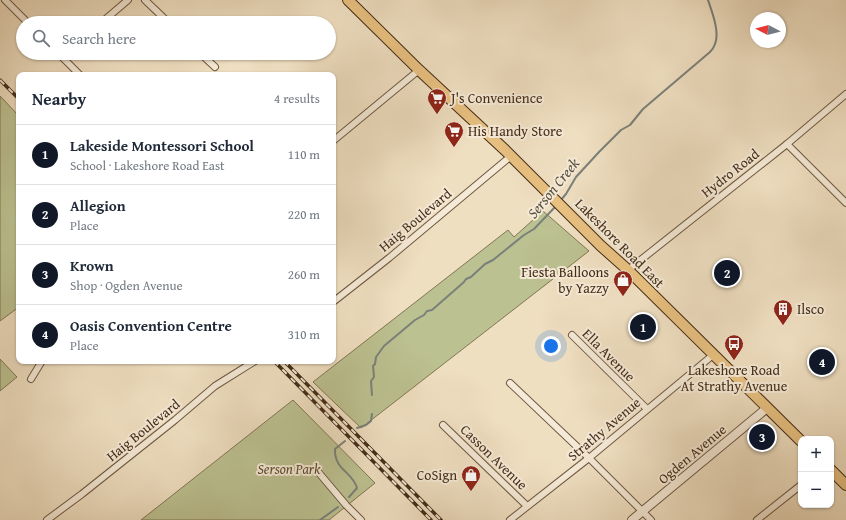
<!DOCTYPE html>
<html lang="en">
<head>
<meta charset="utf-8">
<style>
	body { margin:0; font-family:"Gentium Book Plus",serif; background:#f2f2f3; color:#1f2937 }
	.controls { position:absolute; right:12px; bottom:12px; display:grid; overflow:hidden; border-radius:8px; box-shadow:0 1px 3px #0004 }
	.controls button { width:36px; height:36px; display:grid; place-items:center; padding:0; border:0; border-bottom:1px solid #e0e1e3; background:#fff; color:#1f2937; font:20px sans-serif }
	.compass { position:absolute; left:750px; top:12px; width:36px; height:36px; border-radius:50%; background:#fff; box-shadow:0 1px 3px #0004; rotate:277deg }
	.you { position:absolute; left:551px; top:346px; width:14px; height:14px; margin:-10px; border:3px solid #fff; border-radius:50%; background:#1a73e8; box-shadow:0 0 0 6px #1a73e833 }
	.badge { display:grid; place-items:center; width:26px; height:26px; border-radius:50%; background:#111827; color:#fff; font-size:13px; font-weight:700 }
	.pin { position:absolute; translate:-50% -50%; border:2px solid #fff; box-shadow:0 1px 4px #0006 }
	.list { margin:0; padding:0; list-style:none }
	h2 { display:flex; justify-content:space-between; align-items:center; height:52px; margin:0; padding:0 16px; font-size:17px }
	h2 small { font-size:13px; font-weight:400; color:#747a83 }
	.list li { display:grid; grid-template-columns:26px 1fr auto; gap:12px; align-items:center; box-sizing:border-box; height:60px; padding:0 16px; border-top:1px solid #e0e1e3 }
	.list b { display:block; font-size:15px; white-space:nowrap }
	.list p { margin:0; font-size:13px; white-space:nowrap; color:#747a83 }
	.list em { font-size:13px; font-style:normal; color:#747a83 }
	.icon { flex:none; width:22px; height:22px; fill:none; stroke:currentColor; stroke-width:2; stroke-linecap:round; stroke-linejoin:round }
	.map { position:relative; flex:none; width:846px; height:520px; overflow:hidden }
	.search { position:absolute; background:#fff; box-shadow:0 1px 3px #0004; left:16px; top:16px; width:320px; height:44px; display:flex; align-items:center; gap:10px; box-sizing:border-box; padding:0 14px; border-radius:22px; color:#747a83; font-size:15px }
	.panel { position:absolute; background:#fff; box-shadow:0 1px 3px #0004; left:16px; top:72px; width:320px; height:292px; border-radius:8px }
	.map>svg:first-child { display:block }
	.green { fill:#bcc191; stroke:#807654 }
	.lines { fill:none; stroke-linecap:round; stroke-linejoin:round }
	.stream { stroke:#7a817a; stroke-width:2 }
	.minor-casing { stroke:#6e5942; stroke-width:8 }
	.tertiary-casing { stroke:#6e5942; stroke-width:10 }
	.primary-casing { stroke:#432c18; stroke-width:12 }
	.minor { stroke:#f5ead7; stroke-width:6 }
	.tertiary { stroke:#f5ead7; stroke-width:8 }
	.primary { stroke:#e8c080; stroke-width:10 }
	.rail-casing { stroke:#432c18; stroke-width:3.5 }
	.rail { stroke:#f5ead7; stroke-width:2; stroke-dasharray:6; stroke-linecap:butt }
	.labels { text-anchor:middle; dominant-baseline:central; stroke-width:4; stroke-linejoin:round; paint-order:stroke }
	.poi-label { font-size:14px; fill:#432c18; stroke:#f5ead7; text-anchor:start }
	.street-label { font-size:14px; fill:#432c18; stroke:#f5ead7 }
	.park-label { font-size:14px; font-style:italic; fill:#5b4a30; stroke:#f5ead7 }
	.water-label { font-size:15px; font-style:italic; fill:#5a5041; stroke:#f5ead7 }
</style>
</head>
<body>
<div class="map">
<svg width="846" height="520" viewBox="0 0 846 520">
	<rect width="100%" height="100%" fill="#efdfc1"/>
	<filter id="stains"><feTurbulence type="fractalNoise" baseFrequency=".005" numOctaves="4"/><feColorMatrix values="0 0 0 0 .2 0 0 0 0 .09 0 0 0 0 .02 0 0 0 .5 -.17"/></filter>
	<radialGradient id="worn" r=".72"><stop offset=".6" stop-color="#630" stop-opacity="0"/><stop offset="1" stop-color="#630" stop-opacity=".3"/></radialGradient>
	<g class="green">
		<path d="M0,96L19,116V307L0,321Z"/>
		<path d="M543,211L589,251L361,428L313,382L508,230L514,237Z"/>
		<path d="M0,359L17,377L0,391Z"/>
		<path d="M293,400L375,483L329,520H141Z"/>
	</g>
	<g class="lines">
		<g class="stream">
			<path d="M560,201L566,194L576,177L599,152L621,130L630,125L643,109L710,52C712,50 714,47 715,44C720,32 712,12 708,0"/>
			<path d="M372,395L371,381L374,377L373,366L375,364L376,357L384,346L415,320L424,315L427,311L432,310L464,282L466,279L471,277L485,264L493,260L524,235L534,229L556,206"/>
			<path d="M357,428L366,425L371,421L372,414"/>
			<path d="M345,441L335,449C334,470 353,472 357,488L349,497"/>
			<path d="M320,520L338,507"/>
		</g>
		<g class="minor-casing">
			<g id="minor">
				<path d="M5,0L28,23"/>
				<path d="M145,0L169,23"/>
				<path d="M101,23L128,0"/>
				<path d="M58,53L80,75"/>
				<path d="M200,53L215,67"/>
				<path d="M333,141L419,70"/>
				<path d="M787,144L846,203"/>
				<path d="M628,270L787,144L846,94"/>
				<path d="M333,302L389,258L511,156"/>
				<path d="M572,335L647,409"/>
				<path d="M31,379L42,361"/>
				<path d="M510,383L589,458L651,520"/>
				<path d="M443,425L527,506"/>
				<path d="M319,473L346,505L361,520"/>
				<path d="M47,520L82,494L175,420L215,386L255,361"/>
				<path d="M510,520L589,458L713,355"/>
				<path d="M757,520L801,485"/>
			</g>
		</g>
		<g class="tertiary-casing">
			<path id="tertiary" d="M632,520L767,408"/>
		</g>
		<g class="primary-casing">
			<g id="primary">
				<path d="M348,0L419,70L505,150L601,246L628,270L801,441"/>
				<path d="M831,470L846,485"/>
			</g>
		</g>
		<use href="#minor" class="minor"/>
		<use href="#tertiary" class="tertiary"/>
		<use href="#primary" class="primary"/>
		<g class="rail-casing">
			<g id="rail">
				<path d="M0,80L19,99"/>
				<path d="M274,361L431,520"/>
				<path d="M284,361L441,520"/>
			</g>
		</g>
		<use href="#rail" class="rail"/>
	</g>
	<defs>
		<g id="supermarket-pin" transform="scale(1)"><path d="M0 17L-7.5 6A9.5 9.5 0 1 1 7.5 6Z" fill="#8f2418" stroke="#f5ead7"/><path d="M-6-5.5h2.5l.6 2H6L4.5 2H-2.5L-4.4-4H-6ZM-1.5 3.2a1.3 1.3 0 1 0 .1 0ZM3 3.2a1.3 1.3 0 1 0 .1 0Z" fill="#fff"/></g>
		<g id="shop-pin" transform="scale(1)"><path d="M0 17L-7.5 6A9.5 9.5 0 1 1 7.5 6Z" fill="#8f2418" stroke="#f5ead7"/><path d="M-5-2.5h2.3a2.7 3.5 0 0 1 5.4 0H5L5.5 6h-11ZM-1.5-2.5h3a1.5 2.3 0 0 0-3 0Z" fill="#fff"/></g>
		<g id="building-pin" transform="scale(1)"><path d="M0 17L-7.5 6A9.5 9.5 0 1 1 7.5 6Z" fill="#8f2418" stroke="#f5ead7"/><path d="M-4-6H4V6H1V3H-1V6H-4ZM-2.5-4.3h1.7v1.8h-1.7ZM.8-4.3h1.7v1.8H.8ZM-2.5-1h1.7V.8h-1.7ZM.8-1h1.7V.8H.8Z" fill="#fff"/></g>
		<g id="bus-pin" transform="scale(1)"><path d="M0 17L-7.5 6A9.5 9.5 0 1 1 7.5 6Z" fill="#8f2418" stroke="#f5ead7"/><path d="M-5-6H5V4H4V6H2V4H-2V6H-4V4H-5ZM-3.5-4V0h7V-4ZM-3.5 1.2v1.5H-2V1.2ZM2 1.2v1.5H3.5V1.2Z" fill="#fff"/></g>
	</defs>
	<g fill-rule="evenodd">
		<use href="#supermarket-pin" x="437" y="98"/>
		<use href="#supermarket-pin" x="454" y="131"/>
		<use href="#shop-pin" x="623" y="280"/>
		<use href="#building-pin" x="783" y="309"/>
		<use href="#bus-pin" x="734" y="344"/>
		<use href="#shop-pin" x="471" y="475"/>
	</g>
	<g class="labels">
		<g class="poi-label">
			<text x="451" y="98">J's Convenience</text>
			<text x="468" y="131">His Handy Store</text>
			<text x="609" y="272" text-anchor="end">Fiesta Balloons<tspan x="609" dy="16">by Yazzy</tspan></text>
			<text x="797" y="309">Ilsco</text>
			<text x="734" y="370" text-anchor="middle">Lakeshore Road<tspan x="734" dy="16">At Strathy Avenue</tspan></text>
			<text x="457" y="475" text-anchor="end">CoSign</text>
		</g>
		<g class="street-label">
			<text transform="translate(730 173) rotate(-38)">Hydro Road</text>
			<text transform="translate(415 220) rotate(-40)">Haig Boulevard</text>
			<text transform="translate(620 243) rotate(45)">Lakeshore Road East</text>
			<text transform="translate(609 355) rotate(45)">Ella Avenue</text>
			<text transform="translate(604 429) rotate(-40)">Strathy Avenue</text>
			<text transform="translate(143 430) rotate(-39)">Haig Boulevard</text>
			<text transform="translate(692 454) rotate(-40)">Ogden Avenue</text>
			<text transform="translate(494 457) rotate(44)">Casson Avenue</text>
		</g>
		<g class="park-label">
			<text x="289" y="469">Serson Park</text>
		</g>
		<g class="water-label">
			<text transform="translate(553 188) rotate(-51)">Serson Creek</text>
		</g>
	</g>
	<rect width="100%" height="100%" filter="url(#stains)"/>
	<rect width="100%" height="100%" fill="url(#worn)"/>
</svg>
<div class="controls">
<button>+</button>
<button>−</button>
</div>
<svg class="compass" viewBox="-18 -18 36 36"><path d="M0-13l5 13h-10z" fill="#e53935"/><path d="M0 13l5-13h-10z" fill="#747a83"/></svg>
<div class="you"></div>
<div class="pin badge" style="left:643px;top:327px">1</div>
<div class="pin badge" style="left:727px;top:273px">2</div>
<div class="pin badge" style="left:762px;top:437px">3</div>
<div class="pin badge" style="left:822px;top:362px">4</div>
<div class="search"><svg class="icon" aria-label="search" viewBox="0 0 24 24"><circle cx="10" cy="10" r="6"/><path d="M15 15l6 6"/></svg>Search here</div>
<section class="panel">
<h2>Nearby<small>4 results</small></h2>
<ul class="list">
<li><span class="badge">1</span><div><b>Lakeside Montessori School</b><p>School · Lakeshore Road East</p></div><em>110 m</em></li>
<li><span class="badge">2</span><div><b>Allegion</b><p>Place</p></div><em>220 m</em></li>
<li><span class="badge">3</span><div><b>Krown</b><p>Shop · Ogden Avenue</p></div><em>260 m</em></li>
<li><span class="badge">4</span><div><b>Oasis Convention Centre</b><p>Place</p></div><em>310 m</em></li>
</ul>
</section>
</div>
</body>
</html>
